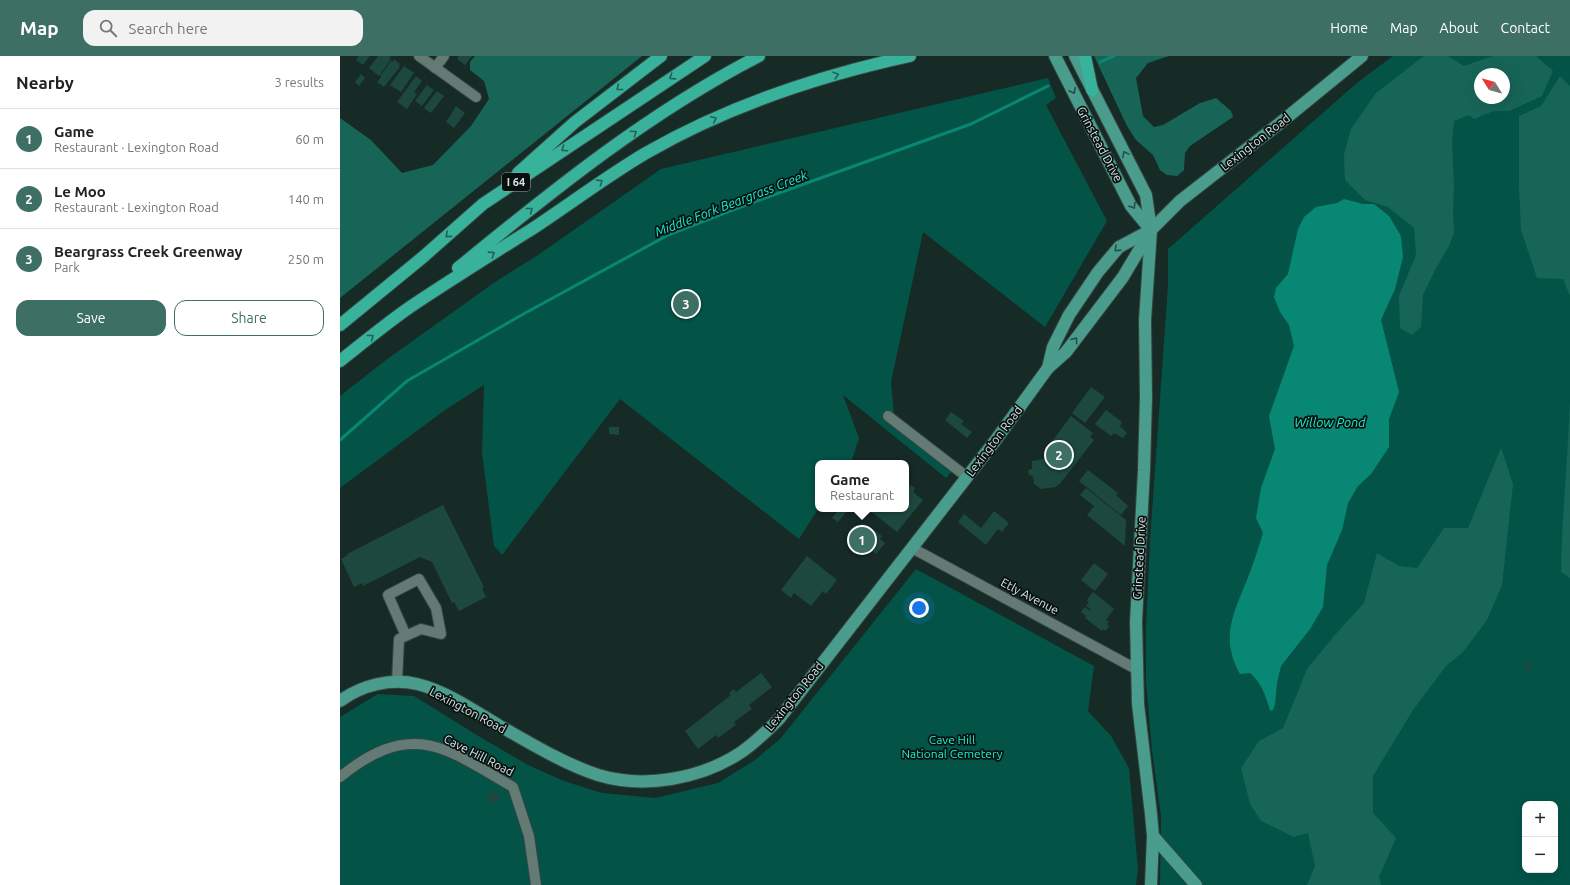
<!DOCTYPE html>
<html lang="en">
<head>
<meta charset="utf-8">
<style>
	body { margin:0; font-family:Ubuntu,sans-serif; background:#f2f2f2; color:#222 }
	.controls { position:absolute; right:12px; bottom:12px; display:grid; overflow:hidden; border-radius:8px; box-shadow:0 4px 16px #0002 }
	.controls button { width:36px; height:36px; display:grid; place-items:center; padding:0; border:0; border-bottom:1px solid #e0e0e0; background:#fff; color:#222; font:20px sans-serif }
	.compass { position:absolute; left:1134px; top:12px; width:36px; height:36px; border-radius:50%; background:#fff; box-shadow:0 4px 16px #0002; rotate:307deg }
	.you { position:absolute; left:579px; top:552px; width:14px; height:14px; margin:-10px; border:3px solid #fff; border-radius:50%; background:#1a73e8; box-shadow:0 0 0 6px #1a73e833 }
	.badge { display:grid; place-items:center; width:26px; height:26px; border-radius:50%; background:#3d6f65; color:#fff; font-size:13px; font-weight:700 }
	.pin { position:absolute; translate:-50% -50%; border:2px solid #fff; box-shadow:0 1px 4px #0006 }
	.popup { position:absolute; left:475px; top:404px; width:94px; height:52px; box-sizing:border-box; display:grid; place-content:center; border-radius:8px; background:#fff; filter:drop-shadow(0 1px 3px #0005); font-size:13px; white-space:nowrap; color:#767676 }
	.popup b { font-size:15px; color:#222 }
	.popup::after { content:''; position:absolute; left:50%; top:100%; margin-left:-8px; border:8px solid transparent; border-top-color:#fff }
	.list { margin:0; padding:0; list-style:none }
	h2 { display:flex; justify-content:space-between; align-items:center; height:52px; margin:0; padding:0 16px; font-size:17px }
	h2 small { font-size:13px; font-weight:400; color:#767676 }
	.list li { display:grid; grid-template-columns:26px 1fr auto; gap:12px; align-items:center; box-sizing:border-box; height:60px; padding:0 16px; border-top:1px solid #e0e0e0 }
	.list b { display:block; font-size:15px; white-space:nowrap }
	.list p { margin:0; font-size:13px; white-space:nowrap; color:#767676 }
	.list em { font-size:13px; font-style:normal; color:#767676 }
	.actions { display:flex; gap:8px; padding:12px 16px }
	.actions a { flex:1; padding:9px 0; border:1px solid #3d6f65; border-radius:12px; text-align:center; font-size:14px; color:#3d6f65 }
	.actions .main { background:#3d6f65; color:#fff }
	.icon { flex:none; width:22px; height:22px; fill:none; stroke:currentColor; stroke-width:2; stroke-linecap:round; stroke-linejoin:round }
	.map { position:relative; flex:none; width:1230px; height:829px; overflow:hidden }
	header { display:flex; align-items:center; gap:24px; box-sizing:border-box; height:56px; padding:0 20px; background:#3d6f65; color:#fff }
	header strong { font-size:19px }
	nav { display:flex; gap:22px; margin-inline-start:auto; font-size:14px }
	.search { width:280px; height:36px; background:#f2f2f2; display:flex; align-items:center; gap:10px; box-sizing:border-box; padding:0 14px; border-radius:12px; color:#767676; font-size:15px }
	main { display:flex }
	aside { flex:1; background:#fff }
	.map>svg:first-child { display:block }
	.green { fill:#035447; fill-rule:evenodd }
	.forest { fill:#176557; fill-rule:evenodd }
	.water { fill:#088874 }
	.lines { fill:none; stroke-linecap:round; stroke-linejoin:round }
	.stream { stroke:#088874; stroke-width:3 }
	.building { fill:#1d4840 }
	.minor-casing { stroke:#354542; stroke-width:12 }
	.major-casing { stroke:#354542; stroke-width:14 }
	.highway-casing { stroke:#354542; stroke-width:14 }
	.minor { stroke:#647a75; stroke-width:10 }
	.major { stroke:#4a9c8c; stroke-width:12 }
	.highway { stroke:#39b29c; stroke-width:12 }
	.oneway { stroke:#206256 }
	.oneway2 { stroke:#265047 }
	.labels { text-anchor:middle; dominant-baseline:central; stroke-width:3.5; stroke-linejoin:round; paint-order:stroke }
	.shield { fill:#08110f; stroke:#9aa5a3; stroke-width:1 }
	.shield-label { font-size:11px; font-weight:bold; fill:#d8e5e2 }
	.street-label { font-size:12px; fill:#d8e5e2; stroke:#08110f }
	.park-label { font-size:12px; fill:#17f3d2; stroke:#08110f }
	.water-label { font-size:13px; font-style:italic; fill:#15f3d2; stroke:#08110f }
</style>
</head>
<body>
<header>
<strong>Map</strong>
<div class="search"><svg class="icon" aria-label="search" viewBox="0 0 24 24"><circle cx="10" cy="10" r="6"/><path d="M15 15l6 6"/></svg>Search here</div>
<nav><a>Home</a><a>Map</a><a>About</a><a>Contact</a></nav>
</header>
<main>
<aside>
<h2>Nearby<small>3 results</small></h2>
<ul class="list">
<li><span class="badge">1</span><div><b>Game</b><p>Restaurant · Lexington Road</p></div><em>60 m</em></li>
<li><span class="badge">2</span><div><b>Le Moo</b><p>Restaurant · Lexington Road</p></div><em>140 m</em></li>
<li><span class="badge">3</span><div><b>Beargrass Creek Greenway</b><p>Park</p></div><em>250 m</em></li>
</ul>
<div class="actions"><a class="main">Save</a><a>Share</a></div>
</aside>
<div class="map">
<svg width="1230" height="829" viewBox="0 0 1230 829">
	<rect width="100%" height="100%" fill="#162a26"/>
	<g class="green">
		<path d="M1053,0H1230V829H820L821,760L812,694L806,626V571L810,485L828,229V193L1018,26ZM1140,18H1164V42H1140ZM1185,748H1215V814H1185Z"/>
		<path d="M708,22L716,42L706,49L767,165L705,271L583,176L551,326L554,359L618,409L606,422L503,339L519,382L511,407H478V453L459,483L280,343L162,499L154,490L142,397L144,329L105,354L0,432V340L46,304L155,226L198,199L321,113Z"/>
		<path d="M576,513L754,610L748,655L771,680L789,712L798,814L796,829H0V661L38,638L74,640L140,681L188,709L224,725L262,737L315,742L378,727L415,704L440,683Z"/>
	</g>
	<g class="forest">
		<path d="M135,0H302L0,242V62L31,84L62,117L93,109L131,70L149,43L144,25L130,14V6Z"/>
		<path d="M754,0H829L808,7L796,22L803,60L814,71L823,69L860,47L876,42L891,55L893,61L850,90L845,97L844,114L837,120L827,119L820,114L813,99L796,84L787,70Z"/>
		<path d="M1084,0H1108L1124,10L1153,0H1196L1213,15L1202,40L1169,55H1154L1134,63L1129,59L1114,65L1112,87L1114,131L1113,153L1114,177L1109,190L1096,212L1083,239L1081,271L1072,279L1060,272L1059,240L1076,199L1074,172L1048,151L1025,144L1005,124L1004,98L1011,73L1036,37ZM1140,18H1164V42H1140Z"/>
		<path d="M1220,20L1230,30V240L1223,223L1197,222L1181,174L1179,130V60L1201,50Z"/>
		<path d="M1230,343V522L1221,516C1222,458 1228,401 1230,343Z"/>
		<path d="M1161,392L1173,428L1162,529L1147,564L1123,596L1106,610L1073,654L1033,720V757L1056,782L1039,821L1041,829H967L975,810L968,777L954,781L921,765L910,748L901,712L919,685L943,672L967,613L994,580L1024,547L1037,497L1059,510L1077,512L1104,472H1128Z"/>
	</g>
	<path class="water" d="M1004,143L1023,148H1034L1049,160L1061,180L1063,201L1055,233L1041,264L1059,336L1049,363V391L1031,418L1018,430L1008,447L1002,474L987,509L983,551L970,573L941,610L937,627L935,648L933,654L931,655L930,654C925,639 922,627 910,617L900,618C880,582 893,558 907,524C913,509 918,493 923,477L916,462L921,432L935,393L929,360L954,290L949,269L940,256L934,241L936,232L948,218L958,173L964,161L976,151L997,147Z"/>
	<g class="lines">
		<g class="stream">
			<path d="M760,6L774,0"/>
			<path d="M0,384L67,325L178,261L328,179L403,150L631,68L708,30"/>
		</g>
	</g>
	<g class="building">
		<path d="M19,0H30L23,9L16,4Z"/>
		<path d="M38,0H51L49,2L51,3L39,20L29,12Z"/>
		<path d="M119,0H132L125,9L117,3Z"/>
		<path d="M54,3L60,8L59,10L60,11L44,31L37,26L41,21L40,20L51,5L53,6Z"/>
		<path d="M64,10L74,17L61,36L50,29Z"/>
		<path d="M21,18L25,22L19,30L15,26Z"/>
		<path d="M76,20L82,25L74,36L77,38L67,53L57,46Z"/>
		<path d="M87,29L94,34L82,50L75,45Z"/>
		<path d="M97,35L104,40L91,57L84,52Z"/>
		<path d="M116,50L125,57L114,72L106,66Z"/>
		<path d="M751,331L765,341L745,367L732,357Z"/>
		<path d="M766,354L782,366L780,370L787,377L783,382L774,377L771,380L755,368Z"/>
		<path d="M611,356L624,365L621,368L632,376L627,382L605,364Z"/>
		<path d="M731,360L753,377L750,381L754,384L719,429L718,428L716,431L701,433L694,428L693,420L689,419L688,415L690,413H692V405L703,403L713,391L710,388Z"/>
		<path d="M269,371H279V379L269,378Z"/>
		<path d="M748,414L778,437L776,439L788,450L781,459L739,425Z"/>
		<path d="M571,429L575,432L573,436L583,444L557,476L528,453H566V432L568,433Z"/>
		<path d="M746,432L786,464L785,490L747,459L754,450L740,439Z"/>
		<path d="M103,449L144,531L142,532L146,541L119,555L114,546L112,547L92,506L80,501L23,530L22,527L14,531L1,503L8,499L7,498Z"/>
		<path d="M499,453L508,454L498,466L492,462Z"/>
		<path d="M654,455L669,467L662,476L658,473L646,489L618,466L624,458L641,472Z"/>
		<path d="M522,467L527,471L528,470L542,480L540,483L545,487L536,498L531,494L529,497L510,482Z"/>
		<path d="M467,500L497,524L486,538L483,535L471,550L454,537L451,542L441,534Z"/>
		<path d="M754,507L768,518L755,535L741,524Z"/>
		<path d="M753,536L774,553L766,564L769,566L767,568L769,570L766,575L763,573L762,575L745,562L746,560L741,556L745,551L750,555L751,554L746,550L749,546L747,544Z"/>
		<path d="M1190,606L1193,612L1187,616L1184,610Z"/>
		<path d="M421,617L432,631L409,649L412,653L394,666L396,669L378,682L376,679L358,693L345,675L391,639L389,637L394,633L396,636Z"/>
		<path d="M155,734L161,741L151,749L145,740Z"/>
	</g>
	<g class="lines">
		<g class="minor-casing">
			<g id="minor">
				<path d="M79,0L136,41"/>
				<path d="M95,12L104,0"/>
				<path d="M548,360L627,421"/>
				<path d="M572,492L796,613"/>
				<path d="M57,626L59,583L81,573L101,578L96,552L79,523L48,539L66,580"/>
				<path d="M0,721C72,663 104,691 173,731L189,780L196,829"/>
			</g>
		</g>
		<g class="major-casing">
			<g id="major">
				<path d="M715,0L791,150L810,173"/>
				<path d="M735,0L806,139L811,174L805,264L806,341L804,414L796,566L798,648L811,758L813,780L811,829"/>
				<path d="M708,312L713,291L729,259L758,216L779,191L811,174L840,145L940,67L1022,0"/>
				<path d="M0,645C22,629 50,622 77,628C106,635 133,654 158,669C190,687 222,707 258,719C304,733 360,723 400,697C415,687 427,675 439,663L655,385L708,312L726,296L783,221L811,174"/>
				<path d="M813,780L856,829"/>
			</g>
		</g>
		<g class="highway-casing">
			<g id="highway">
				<path d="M745,0L752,34"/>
				<path d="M178,117L235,66L321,0"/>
				<path d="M118,212C213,134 310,56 419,0"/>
				<path d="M0,269L83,201L143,148L365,0"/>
				<path d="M0,305C24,286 48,266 73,249C112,223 152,198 192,173C230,148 267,120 306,97C388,50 478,20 570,0"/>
			</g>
		</g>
		<use href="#minor" class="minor"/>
		<use href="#major" class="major"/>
		<use href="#highway" class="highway"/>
	</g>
	<defs><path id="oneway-chevron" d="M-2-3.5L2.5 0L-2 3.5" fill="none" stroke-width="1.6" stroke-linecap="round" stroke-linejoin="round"/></defs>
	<g class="oneway">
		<use href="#oneway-chevron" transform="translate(496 19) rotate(-16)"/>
		<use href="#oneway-chevron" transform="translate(332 21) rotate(147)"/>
		<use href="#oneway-chevron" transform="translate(279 32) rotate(142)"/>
		<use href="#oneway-chevron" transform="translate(374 63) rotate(-25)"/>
		<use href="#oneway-chevron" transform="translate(294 77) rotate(-35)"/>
		<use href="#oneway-chevron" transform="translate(224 93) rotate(146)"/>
		<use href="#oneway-chevron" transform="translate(260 126) rotate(-33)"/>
		<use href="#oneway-chevron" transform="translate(190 154) rotate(-38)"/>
		<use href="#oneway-chevron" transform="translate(108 179) rotate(139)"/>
		<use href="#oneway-chevron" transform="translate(152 198) rotate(-33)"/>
		<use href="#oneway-chevron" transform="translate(31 281) rotate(-38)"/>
	</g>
	<g class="oneway2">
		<use href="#oneway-chevron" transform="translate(733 35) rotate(63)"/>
		<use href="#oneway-chevron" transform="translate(785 98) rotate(-118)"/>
		<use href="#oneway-chevron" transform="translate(793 150) rotate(58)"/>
		<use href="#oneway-chevron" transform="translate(777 193) rotate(136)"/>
		<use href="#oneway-chevron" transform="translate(735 284) rotate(-54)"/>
	</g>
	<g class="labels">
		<rect class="shield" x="162" y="117" width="28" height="18" rx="3"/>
		<g class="shield-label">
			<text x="176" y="126">I 64</text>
		</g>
		<g class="street-label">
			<text transform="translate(915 86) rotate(-38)">Lexington Road</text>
			<text transform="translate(760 88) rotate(62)">Grinstead Drive</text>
			<text transform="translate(654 385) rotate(-53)">Lexington Road</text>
			<text transform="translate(799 502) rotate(-87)">Grinstead Drive</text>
			<text transform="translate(690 540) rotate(28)">Etly Avenue</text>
			<text transform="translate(454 640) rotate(-51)">Lexington Road</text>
			<text transform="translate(128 654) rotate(28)">Lexington Road</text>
			<text transform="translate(139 699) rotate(27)">Cave Hill Road</text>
		</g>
		<g class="park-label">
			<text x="612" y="683">Cave Hill<tspan x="612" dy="14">National Cemetery</tspan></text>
		</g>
		<g class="water-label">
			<text transform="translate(391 147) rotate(-21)">Middle Fork Beargrass Creek</text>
			<text x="990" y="366">Willow Pond</text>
		</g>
	</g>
</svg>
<div class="controls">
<button>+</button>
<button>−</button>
</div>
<svg class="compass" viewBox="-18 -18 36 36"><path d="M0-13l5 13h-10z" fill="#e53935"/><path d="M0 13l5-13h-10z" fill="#767676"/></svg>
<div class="you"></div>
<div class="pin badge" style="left:522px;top:484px">1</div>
<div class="popup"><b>Game</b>Restaurant</div>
<div class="pin badge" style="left:719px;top:399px">2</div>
<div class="pin badge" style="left:346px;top:248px">3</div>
</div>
</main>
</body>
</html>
